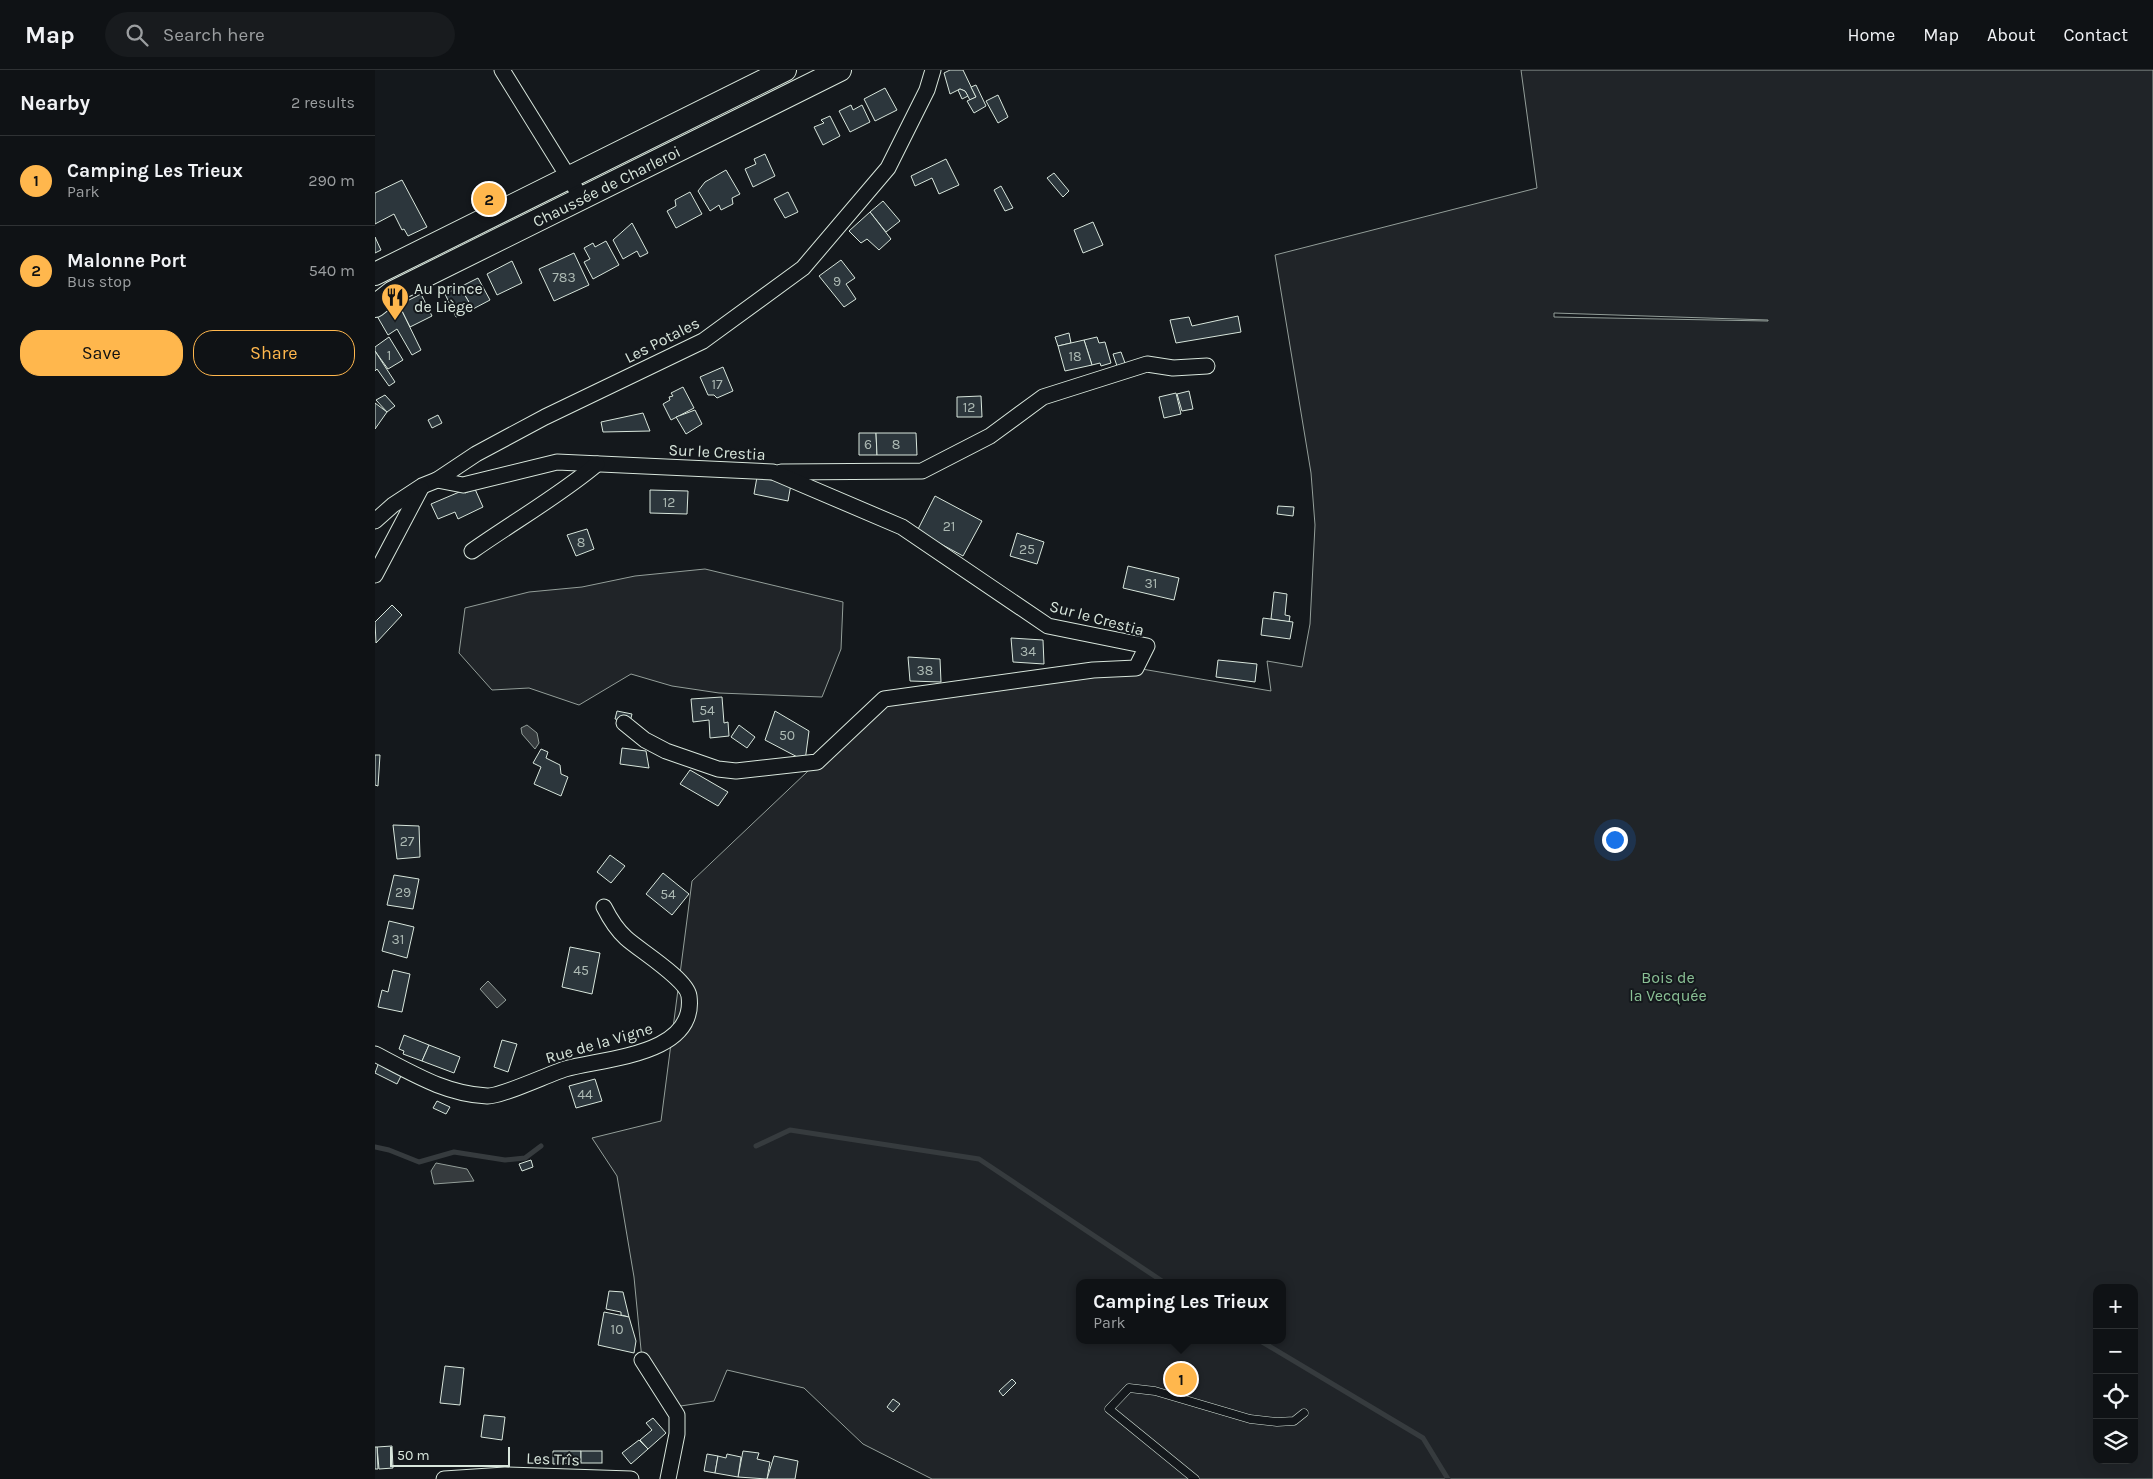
<!DOCTYPE html>
<html lang="en">
<head>
<meta charset="utf-8">
<style>
	body { margin:0; font-family:Karla,sans-serif; background:#181b1e; color:#f1f3f6 }
	.controls { position:absolute; right:15px; bottom:15px; display:grid; overflow:hidden; border-radius:10px; box-shadow:0 5px 20px #0002 }
	.controls button { width:45px; height:45px; display:grid; place-items:center; padding:0; border:0; border-bottom:1px solid #2f3234; background:#0f1215; color:#f1f3f6; font:25px sans-serif }
	.scale { position:absolute; left:15px; bottom:12px; width:120px; box-sizing:border-box; padding-left:5px; border:2px solid #d8e6dc; border-top:0; font-size:14px; line-height:18px; white-space:nowrap; color:#d8e6dc; -webkit-text-stroke:4px #14181c; paint-order:stroke }
	.you { position:absolute; left:1239px; top:769px; width:18px; height:18px; margin:-12px; border:4px solid #fff; border-radius:50%; background:#1a73e8; box-shadow:0 0 0 8px #1a73e833 }
	.badge { display:grid; place-items:center; width:32px; height:32px; border-radius:50%; background:#ffb74d; color:#111; font-size:16px; font-weight:700 }
	.pin { position:absolute; translate:-50% -50%; border:2px solid #fff; box-shadow:0 1px 5px #0006 }
	.popup { position:absolute; left:701px; top:1209px; width:210px; height:65px; box-sizing:border-box; display:grid; place-content:center; border-radius:10px; background:#0f1215; filter:drop-shadow(0 1px 4px #0005); font-size:16px; white-space:nowrap; color:#9b9ea0 }
	.popup b { font-size:19px; color:#f1f3f6 }
	.popup::after { content:''; position:absolute; left:50%; top:100%; margin-left:-10px; border:10px solid transparent; border-top-color:#0f1215 }
	.list { margin:0; padding:0; list-style:none }
	h2 { display:flex; justify-content:space-between; align-items:center; height:65px; margin:0; padding:0 20px; font-size:21px }
	h2 small { font-size:16px; font-weight:400; color:#9b9ea0 }
	.list li { display:grid; grid-template-columns:32px 1fr auto; gap:15px; align-items:center; box-sizing:border-box; height:90px; padding:0 20px; border-top:1px solid #2f3234 }
	.list b { display:block; font-size:19px; white-space:nowrap }
	.list p { margin:0; font-size:16px; white-space:nowrap; color:#9b9ea0 }
	.list em { font-size:16px; font-style:normal; color:#9b9ea0 }
	.actions { display:flex; gap:10px; padding:15px 20px }
	.actions a { flex:1; padding:11px 0; border:1px solid #ffb74d; border-radius:20px; text-align:center; font-size:18px; color:#ffb74d }
	.actions .main { background:#ffb74d; color:#111 }
	.icon { flex:none; width:28px; height:28px; fill:none; stroke:currentColor; stroke-width:2; stroke-linecap:round; stroke-linejoin:round }
	.map { position:relative; flex:none; width:1778px; height:1409px; overflow:hidden }
	header { display:flex; align-items:center; gap:30px; box-sizing:border-box; height:70px; padding:0 25px; background:#0f1215; border-bottom:1px solid #2f3234 }
	header strong { font-size:24px }
	nav { display:flex; gap:28px; margin-inline-start:auto; font-size:18px }
	.search { width:350px; height:45px; background:#181b1e; display:flex; align-items:center; gap:12px; box-sizing:border-box; padding:0 18px; border-radius:28px; color:#9b9ea0; font-size:19px }
	main { display:flex }
	aside { flex:1; background:#0f1215 }
	.map>svg:first-child { display:block }
	.green { fill:#202428; stroke:#939e99; fill-rule:evenodd }
	.water { fill:#363b3e; stroke:#939e99 }
	.lines { fill:none; stroke-linecap:round; stroke-linejoin:round }
	.stream { stroke:#363b3e; stroke-width:5 }
	.building { fill:#2c363c; stroke:#d8e6dc }
	.lane-casing { stroke:#d8e6dc; stroke-width:9 }
	.street-casing { stroke:#d8e6dc; stroke-width:17 }
	.primary-casing { stroke:#d8e6dc; stroke-width:24 }
	.lane { stroke:#14181c; stroke-width:8 }
	.street { stroke:#14181c; stroke-width:15 }
	.primary { stroke:#14181c; stroke-width:22 }
	.labels { text-anchor:middle; dominant-baseline:central; stroke-width:4; stroke-linejoin:round; paint-order:stroke }
	.number-label { font-size:14px; fill:#adbab4 }
	.street-label { font-size:16px; fill:#d8e6dc; stroke:#14181c }
	.poi-label { font-size:16px; fill:#d8e6dc; stroke:#14181c; text-anchor:start }
	.park-label { font-size:16px; fill:#8ac095; stroke:#14181c }
</style>
</head>
<body>
<header>
<strong>Map</strong>
<div class="search"><svg class="icon" aria-label="search" viewBox="0 0 24 24"><circle cx="10" cy="10" r="6"/><path d="M15 15l6 6"/></svg>Search here</div>
<nav><a>Home</a><a>Map</a><a>About</a><a>Contact</a></nav>
</header>
<main>
<aside>
<h2>Nearby<small>2 results</small></h2>
<ul class="list">
<li><span class="badge">1</span><div><b>Camping Les Trieux</b><p>Park</p></div><em>290 m</em></li>
<li><span class="badge">2</span><div><b>Malonne Port</b><p>Bus stop</p></div><em>540 m</em></li>
</ul>
<div class="actions"><a class="main">Save</a><a>Share</a></div>
</aside>
<div class="map">
<svg width="1778" height="1409" viewBox="0 0 1778 1409">
	<rect width="100%" height="100%" fill="#14181c"/>
	<g class="green">
		<path d="M1146,0H1778V1409H557L488,1374L429,1318L352,1300L339,1331L299,1337L267,1290L259,1207L242,1106L217,1068L286,1051L317,811L509,629L761,598L896,621L892,591L927,597L935,554L940,455L936,403L900,185L1162,118ZM1179,243L1393,250V251L1179,247ZM705,1213H907V1270H705ZM1722,1218H1759V1390H1722Z"/>
		<path d="M330,499L468,532L466,579L447,627L344,623L297,616L256,604L204,635L154,618L117,620L84,583L90,538L154,522L207,517L260,506Z"/>
	</g>
	<g class="water">
		<path d="M152,655L162,663L164,673L160,679L147,664L146,658Z"/>
		<path d="M113,911L131,930L122,938L105,919Z"/>
		<path d="M61,1093L92,1099L99,1111L59,1114L56,1101Z"/>
	</g>
	<g class="lines">
		<g class="stream">
			<path d="M381,1076L415,1060L604,1089L790,1213"/>
			<path d="M0,1077L14,1080L44,1092L79,1082L130,1090L150,1088L166,1076"/>
			<path d="M884,1270L1048,1368L1073,1409"/>
		</g>
	</g>
	<g class="building">
		<path d="M575,0H588L601,27L595,30L590,21L585,19L575,24L569,3Z"/>
		<path d="M601,15L611,36L599,43L592,31L601,27L596,17Z"/>
		<path d="M510,18L522,40L500,51L489,29Z"/>
		<path d="M585,19L590,21L593,26L587,29L583,20Z"/>
		<path d="M623,25L633,47L623,53L611,31Z"/>
		<path d="M476,35L478,40L487,35L495,52L475,62L464,41Z"/>
		<path d="M455,46L465,66L448,75L439,57L449,53L446,50Z"/>
		<path d="M390,84L400,106L378,117L370,99L381,94L379,89Z"/>
		<path d="M571,89L584,115L564,124L557,108L540,116L536,106Z"/>
		<path d="M351,100L365,124L357,128L358,134L346,140L344,135L335,141L323,121L330,112Z"/>
		<path d="M679,103L694,121L688,127L672,108Z"/>
		<path d="M27,110L52,157L33,166L29,159L27,160L19,144L0,154V123Z"/>
		<path d="M626,116L638,138L630,141L619,120Z"/>
		<path d="M315,122L327,144L301,158L292,141L301,136L300,130Z"/>
		<path d="M413,122L423,142L410,148L399,129Z"/>
		<path d="M508,131L525,151L511,162L495,142Z"/>
		<path d="M495,142L516,169L504,180L492,169L486,173L474,161Z"/>
		<path d="M718,152L728,175L708,183L699,160Z"/>
		<path d="M257,153L273,183L265,187L262,181L248,189L238,170Z"/>
		<path d="M0,167L6,180L0,183Z"/>
		<path d="M231,171L244,195L218,209L209,192L215,189L209,178L218,173L220,177Z"/>
		<path d="M199,183L214,215L179,231L164,199Z"/>
		<path d="M466,190L480,208L471,214L481,229L469,237L444,206Z"/>
		<path d="M137,191L147,213L122,225L112,204Z"/>
		<path d="M103,208L115,230L98,239L85,217Z"/>
		<path d="M85,217L98,239L81,247L70,224Z"/>
		<path d="M46,224L57,246L35,257L24,235Z"/>
		<path d="M24,235L46,280L37,285L22,259L13,265L2,246Z"/>
		<path d="M863,246L866,262L801,273L795,250L814,247L817,256Z"/>
		<path d="M694,263L696,273L683,276L680,267Z"/>
		<path d="M14,267L28,290L13,299L0,281V277Z"/>
		<path d="M722,267L724,273L730,272L736,293L726,296L725,293L717,295L709,270Z"/>
		<path d="M709,270L717,295L690,301L683,276Z"/>
		<path d="M0,281L20,312L14,316L2,299L0,301Z"/>
		<path d="M746,282L750,293L742,296L738,284Z"/>
		<path d="M348,297L358,321L342,328L339,325H333L325,307Z"/>
		<path d="M308,317L319,338L296,350L288,334L295,330L294,327L298,326L296,323Z"/>
		<path d="M814,321L818,339L807,341L802,324Z"/>
		<path d="M801,323L806,344L789,348L784,327Z"/>
		<path d="M10,325L20,336L12,342L1,330Z"/>
		<path d="M606,326L607,347H582V327Z"/>
		<path d="M0,333L12,342L0,359Z"/>
		<path d="M320,340L327,354L311,364L301,347Z"/>
		<path d="M268,343L275,361L228,362L226,352Z"/>
		<path d="M63,345L67,353L57,358L53,350Z"/>
		<path d="M484,363H501L502,385H484Z"/>
		<path d="M501,363H541L542,385H502Z"/>
		<path d="M382,407L416,414L413,431L379,424Z"/>
		<path d="M100,419L108,437L83,449L80,442L63,449L56,434L89,420L90,423Z"/>
		<path d="M275,420L313,421L312,444L275,443Z"/>
		<path d="M560,426L607,451L588,486L542,461Z"/>
		<path d="M903,436L919,437L918,446L902,444Z"/>
		<path d="M212,459L219,479L201,486L192,465Z"/>
		<path d="M642,463L669,472L662,494L635,486Z"/>
		<path d="M753,496L804,508L799,530L748,518Z"/>
		<path d="M899,522L912,524L910,545L915,546L914,552L896,549Z"/>
		<path d="M17,535L27,545L1,573L0,552Z"/>
		<path d="M888,548L918,552L915,569L886,565Z"/>
		<path d="M636,568L668,570L669,594L638,592Z"/>
		<path d="M533,587L565,589L566,612L535,611Z"/>
		<path d="M843,590L882,594L880,612L841,607Z"/>
		<path d="M347,627L349,653L353,652L354,666L335,668L334,650L318,652L316,629Z"/>
		<path d="M242,641L257,644L255,652L240,649Z"/>
		<path d="M400,641L434,661L430,691L390,670Z"/>
		<path d="M364,655L380,667L372,678L356,667Z"/>
		<path d="M247,678L271,681L274,698L245,694Z"/>
		<path d="M166,679L173,682L171,688L185,695L186,704L193,707L186,726L159,714L166,697L158,693Z"/>
		<path d="M0,685H5L3,716L0,715Z"/>
		<path d="M315,700L353,722L343,736L305,714Z"/>
		<path d="M18,755L44,756L45,787L22,789Z"/>
		<path d="M235,785L250,796L236,813L222,802Z"/>
		<path d="M288,803L314,824L297,845L271,824Z"/>
		<path d="M19,805L44,809L38,839L12,835Z"/>
		<path d="M14,851L39,857L32,888L7,881Z"/>
		<path d="M195,877L225,883L217,924L187,917Z"/>
		<path d="M18,900L35,904L27,942L3,937L7,920L13,922Z"/>
		<path d="M29,965L54,975L47,991L28,984L29,981L24,979Z"/>
		<path d="M127,970L142,974L133,1002L119,997Z"/>
		<path d="M54,975L85,987L79,1003L47,991Z"/>
		<path d="M4,992L27,1004L22,1014L0,1003Z"/>
		<path d="M220,1009L227,1031L201,1038L194,1016Z"/>
		<path d="M62,1031L75,1037L71,1044L58,1038Z"/>
		<path d="M156,1090L158,1097L147,1101L144,1094Z"/>
		<path d="M234,1221L248,1222L254,1247L246,1245V1242L231,1239Z"/>
		<path d="M229,1242L254,1247L261,1271L259,1283L223,1275Z"/>
		<path d="M70,1296L89,1298L85,1335L65,1333Z"/>
		<path d="M637,1309L641,1313L628,1326L624,1321Z"/>
		<path d="M518,1329L525,1334L518,1342L512,1337Z"/>
		<path d="M109,1345L130,1347L127,1370L106,1367Z"/>
		<path d="M278,1348L291,1363L273,1379L265,1370L277,1360L271,1353Z"/>
		<path d="M264,1370L273,1379L256,1394L247,1383Z"/>
		<path d="M17,1376L18,1398L4,1399L2,1377Z"/>
		<path d="M0,1377H2L3,1399H0Z"/>
		<path d="M178,1381H206V1393L178,1394Z"/>
		<rect x="206" y="1381" width="21" height="12"/>
		<path d="M368,1381L384,1383L382,1389L395,1392L392,1409L363,1407Z"/>
		<path d="M332,1384L343,1386L340,1403L329,1401Z"/>
		<path d="M352,1384L366,1387L363,1407L340,1403L343,1386L351,1388Z"/>
		<path d="M399,1386L423,1391L420,1409H392Z"/>
	</g>
	<g class="lines">
		<g class="lane-casing">
			<path id="lane" d="M820,1409L734,1339L754,1318L780,1321L875,1349L902,1352L919,1351L929,1343"/>
		</g>
		<g class="street-casing">
			<g id="street">
				<path d="M127,0L207,129"/>
				<path d="M406,402L547,401L615,366L668,327L772,294L798,298L832,296"/>
				<path d="M62,410L88,415L182,392L398,402L527,457L673,556L772,576L761,598L718,600L509,629L442,692L361,701L343,699L291,681L270,670L249,653"/>
				<path d="M0,451L18,435L47,416L62,410L101,384L170,347L328,271L428,198L513,98L552,20L558,0"/>
				<path d="M97,481C138,452 184,426 222,394"/>
				<path d="M0,505L46,418"/>
				<path d="M0,984C37,1003 70,1024 112,1026C125,1027 174,1004 190,999C228,988 322,986 314,926C312,909 264,880 251,868C241,859 235,849 229,837"/>
				<path d="M267,1290L302,1345V1364L293,1409"/>
				<path d="M69,1409L130,1405L256,1409"/>
			</g>
		</g>
		<g class="primary-casing">
			<g id="primary">
				<path d="M0,204L410,0"/>
				<path id="s1" d="M0,236L18,222L465,0"/>
			</g>
		</g>
		<use href="#lane" class="lane"/>
		<use href="#street" class="street"/>
		<use href="#primary" class="primary"/>
	</g>
	<defs>
		<g id="restaurant-pin" transform="scale(1.4375)"><path d="M0 17L-7.5 6A9.5 9.5 0 1 1 7.5 6Z" fill="#ffb74d" stroke="#14181c"/><path d="M-5-6h1v4h1v-4h1v4h1v-4h1v5L-1.5 .5V6h-2V.5L-5-1ZM5-6V6H3V1.5H1.5Q1.5-4 5-6Z" fill="#111"/></g>
	</defs>
	<g fill-rule="evenodd">
		<use href="#restaurant-pin" x="20" y="227"/>
	</g>
	<g class="labels">
		<g class="number-label">
			<text x="189" y="207">783</text>
			<text x="462" y="211">9</text>
			<text x="14" y="285">1</text>
			<text x="700" y="286">18</text>
			<text x="342" y="314">17</text>
			<text x="594" y="337">12</text>
			<text x="493" y="374">6</text>
			<text x="521" y="374">8</text>
			<text x="294" y="432">12</text>
			<text x="574" y="456">21</text>
			<text x="206" y="472">8</text>
			<text x="652" y="479">25</text>
			<text x="776" y="513">31</text>
			<text x="653" y="581">34</text>
			<text x="550" y="600">38</text>
			<text x="332" y="640">54</text>
			<text x="412" y="665">50</text>
			<text x="32" y="771">27</text>
			<text x="28" y="822">29</text>
			<text x="293" y="824">54</text>
			<text x="23" y="869">31</text>
			<text x="206" y="900">45</text>
			<text x="210" y="1024">44</text>
			<text x="242" y="1259">10</text>
		</g>
		<g class="street-label">
			<text stroke="none"><textPath href="#s1" startOffset="261">Chaussée de Charleroi</textPath></text>
			<text transform="translate(287 270) rotate(-27)">Les Potales</text>
			<text transform="translate(342 382) rotate(3)">Sur le Crestia</text>
			<text transform="translate(722 548) rotate(15)">Sur le Crestia</text>
			<text transform="translate(224 973) rotate(-16)">Rue de la Vigne</text>
			<text transform="translate(178 1389) rotate(2)">Les Trîs</text>
		</g>
		<g class="poi-label">
			<text x="39" y="218">Au prince<tspan x="39" dy="18">de Liège</tspan></text>
		</g>
		<g class="park-label">
			<text x="1293" y="907">Bois de<tspan x="1293" dy="18">la Vecquée</tspan></text>
		</g>
	</g>
</svg>
<div class="controls">
<button>+</button>
<button>−</button>
<button><svg class="icon" aria-label="locate" viewBox="0 0 24 24"><circle cx="12" cy="12" r="6"/><path d="M12 2v4M12 18v4M2 12h4M18 12h4"/></svg></button>
<button><svg class="icon" aria-label="layers" viewBox="0 0 24 24"><path d="M12 4l9 5-9 5-9-5zM3 14l9 5 9-5"/></svg></button>
</div>
<div class="scale">50 m</div>
<div class="you"></div>
<div class="pin badge" style="left:806px;top:1309px">1</div>
<div class="popup"><b>Camping Les Trieux</b>Park</div>
<div class="pin badge" style="left:114px;top:129px">2</div>
</div>
</main>
</body>
</html>
